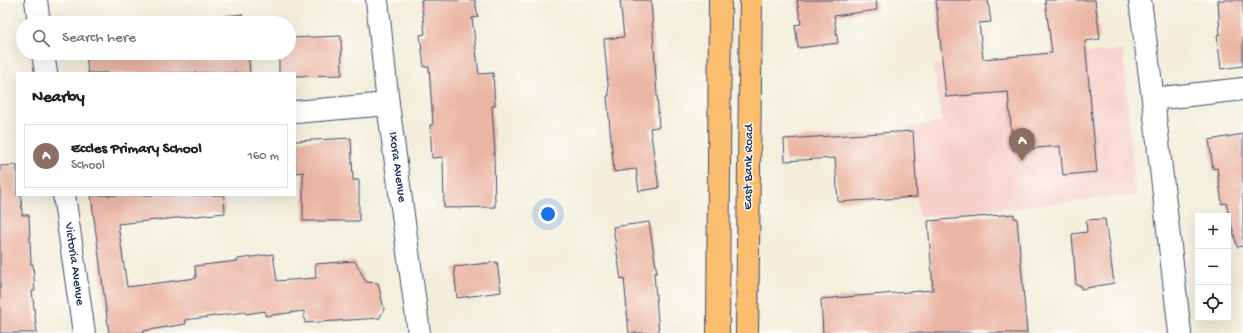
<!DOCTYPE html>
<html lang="en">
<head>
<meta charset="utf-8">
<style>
	body { margin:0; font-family:"Gochi Hand",sans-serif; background:#f2f2f2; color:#222 }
	.controls { position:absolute; right:12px; bottom:12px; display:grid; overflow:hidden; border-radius:0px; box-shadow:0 4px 16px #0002 }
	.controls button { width:36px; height:36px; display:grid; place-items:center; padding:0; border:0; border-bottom:1px solid #e0e0e0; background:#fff; color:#222; font:20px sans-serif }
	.you { position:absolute; left:548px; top:214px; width:14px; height:14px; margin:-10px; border:3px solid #fff; border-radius:50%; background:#1a73e8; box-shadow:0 0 0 6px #1a73e833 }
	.badge { display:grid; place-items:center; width:26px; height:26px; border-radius:50%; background:#1f6fb2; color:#fff; font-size:13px; font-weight:700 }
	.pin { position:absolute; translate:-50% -33px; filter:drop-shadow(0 1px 2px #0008) }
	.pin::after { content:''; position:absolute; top:21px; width:14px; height:12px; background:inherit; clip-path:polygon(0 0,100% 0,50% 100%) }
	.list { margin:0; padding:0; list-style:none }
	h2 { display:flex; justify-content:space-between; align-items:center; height:52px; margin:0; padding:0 16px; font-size:17px }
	h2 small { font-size:13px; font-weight:400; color:#767676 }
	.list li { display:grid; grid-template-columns:26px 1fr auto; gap:12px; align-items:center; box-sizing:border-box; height:64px; margin:0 8px 8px; padding:0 8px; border:1px solid #e0e0e0; border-radius:0px }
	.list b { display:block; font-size:15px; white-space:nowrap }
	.list p { margin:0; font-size:13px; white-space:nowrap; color:#767676 }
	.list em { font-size:13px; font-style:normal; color:#767676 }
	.icon { flex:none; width:22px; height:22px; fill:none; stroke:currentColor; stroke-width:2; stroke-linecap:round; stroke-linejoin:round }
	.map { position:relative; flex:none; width:1243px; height:333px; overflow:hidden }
	.search { position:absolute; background:#fff; box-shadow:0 4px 16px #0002; left:16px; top:16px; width:280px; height:44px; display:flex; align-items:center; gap:10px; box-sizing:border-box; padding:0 14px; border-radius:22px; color:#767676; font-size:15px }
	.panel { position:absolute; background:#fff; box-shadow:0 4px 16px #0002; left:16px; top:72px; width:280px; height:124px; border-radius:0px }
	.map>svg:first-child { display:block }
	.built { fill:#f7d0cc }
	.building { fill:#ebb5a4 }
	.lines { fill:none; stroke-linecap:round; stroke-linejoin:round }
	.minor-casing { stroke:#3b4c71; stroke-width:24 }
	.major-casing { stroke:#3b4c71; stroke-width:24 }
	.minor { stroke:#fff; stroke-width:22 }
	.major { stroke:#fbbd6e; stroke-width:22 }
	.labels { text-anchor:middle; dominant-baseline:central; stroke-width:3; stroke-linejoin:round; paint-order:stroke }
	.street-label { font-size:13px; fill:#1b2f5e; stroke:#fdfcf7 }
</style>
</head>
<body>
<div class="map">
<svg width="1243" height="333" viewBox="0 0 1243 333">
	<rect width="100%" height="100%" fill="#fdfcf7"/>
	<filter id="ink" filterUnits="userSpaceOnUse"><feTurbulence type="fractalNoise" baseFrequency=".025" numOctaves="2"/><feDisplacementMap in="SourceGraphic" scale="8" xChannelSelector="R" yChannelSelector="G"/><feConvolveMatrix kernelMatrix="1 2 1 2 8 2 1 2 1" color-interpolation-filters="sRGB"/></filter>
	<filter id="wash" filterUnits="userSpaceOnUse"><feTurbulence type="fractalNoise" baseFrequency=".012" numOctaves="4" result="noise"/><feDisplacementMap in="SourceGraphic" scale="16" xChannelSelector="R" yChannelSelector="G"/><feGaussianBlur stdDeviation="0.9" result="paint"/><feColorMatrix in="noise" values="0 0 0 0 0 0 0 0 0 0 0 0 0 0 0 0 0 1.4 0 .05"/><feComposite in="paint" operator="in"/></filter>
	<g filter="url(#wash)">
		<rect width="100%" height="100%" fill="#f3eedb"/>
		<path class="built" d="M1123,50L1135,195L919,217L908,127L942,122L933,65Z"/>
		<g id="blocks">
			<g class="building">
				<path d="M421,0H475L478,17L472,18L479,74L493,73L495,106H492L495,153H494L495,207L444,208L443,157L432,158L430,125L433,124L429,67H424L420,35L425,34Z"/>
				<path d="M620,0H651L659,127L650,128L659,188L639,191L636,169L614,172L607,96H609L604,39L624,37Z"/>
				<path d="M797,0H876L877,10L834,16L838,43L798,48L795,25L801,24Z"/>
				<path d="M936,0H988L991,22L979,23L983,59L1052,53L1045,0H1095L1100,39L1085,41L1097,172L1063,175L1060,146L1013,150L1008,92L946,97Z"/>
				<path d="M1218,0H1243V66L1221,69L1217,35L1220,34Z"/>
				<path d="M242,14L244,23H203L202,19Z"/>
				<path d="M341,36L342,75L295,76V73H279V53H289V38Z"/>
				<path d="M86,53H248L250,73H88Z"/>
				<path d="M913,131L917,197L838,202L835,158L785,161L784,139Z"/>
				<path d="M1243,134V246L1237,247L1226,203L1222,204L1217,168L1213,169L1209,140Z"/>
				<path d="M351,138L353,180H359V221H303V172L295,173V141Z"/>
				<path d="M17,165V195H21L22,215H29L31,264H33L35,291H32L37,333H0V166Z"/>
				<path d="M91,195H224L225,213L118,224L127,287L196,278L195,266L238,261V259L273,254L277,281L316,278L315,264L355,261L366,282L378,283L384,309L380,318L305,323L304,311L265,316V311L246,314L245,312L185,320L186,324L143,331L144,333H109Z"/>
				<path d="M1014,214V218H1017L1027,333H823L821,299L933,290L928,221Z"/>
				<path d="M1104,219H1105L1114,283L1081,289V285H1076L1072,234L1087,232L1086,222L1087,220Z"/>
				<path d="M649,222L657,273H654L659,333H629L624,278L621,279L613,227Z"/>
				<path d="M497,262L501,292L457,298L454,267Z"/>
			</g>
		</g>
	</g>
	<g filter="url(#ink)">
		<use href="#blocks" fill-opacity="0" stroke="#3b4c71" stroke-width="1"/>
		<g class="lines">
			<g class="minor-casing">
				<g id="minor">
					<path d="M36,0L39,23"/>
					<path d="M377,0L388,104L419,333"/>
					<path d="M1140,0L1153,99L1180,333"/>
					<path d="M43,53L46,73"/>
					<path d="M1153,99L1243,89"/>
					<path d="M295,112L388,104"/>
					<path d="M64,195L84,333"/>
				</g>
			</g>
			<g class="major-casing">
				<g id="major">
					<path d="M718,333L720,0"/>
					<path d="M747,333L751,0"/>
				</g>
			</g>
			<use href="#minor" class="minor"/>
			<use href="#major" class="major"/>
		</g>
	</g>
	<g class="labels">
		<g class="street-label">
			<text transform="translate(397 167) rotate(82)">Ixora Avenue</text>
			<text transform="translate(749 167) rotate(-89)">East Bank Road</text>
			<text transform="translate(74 264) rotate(82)">Victoria Avenue</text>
		</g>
	</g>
</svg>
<div class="controls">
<button>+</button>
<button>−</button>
<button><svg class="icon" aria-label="locate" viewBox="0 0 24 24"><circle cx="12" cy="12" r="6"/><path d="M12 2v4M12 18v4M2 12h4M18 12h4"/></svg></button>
</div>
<div class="you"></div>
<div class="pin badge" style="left:1022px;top:161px;background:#8d6e63">A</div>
<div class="search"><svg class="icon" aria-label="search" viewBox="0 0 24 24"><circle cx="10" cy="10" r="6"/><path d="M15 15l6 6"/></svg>Search here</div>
<section class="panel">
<h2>Nearby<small></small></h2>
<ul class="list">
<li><span class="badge" style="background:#8d6e63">A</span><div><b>Eccles Primary School</b><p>School</p></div><em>160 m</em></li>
</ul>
</section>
</div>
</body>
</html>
